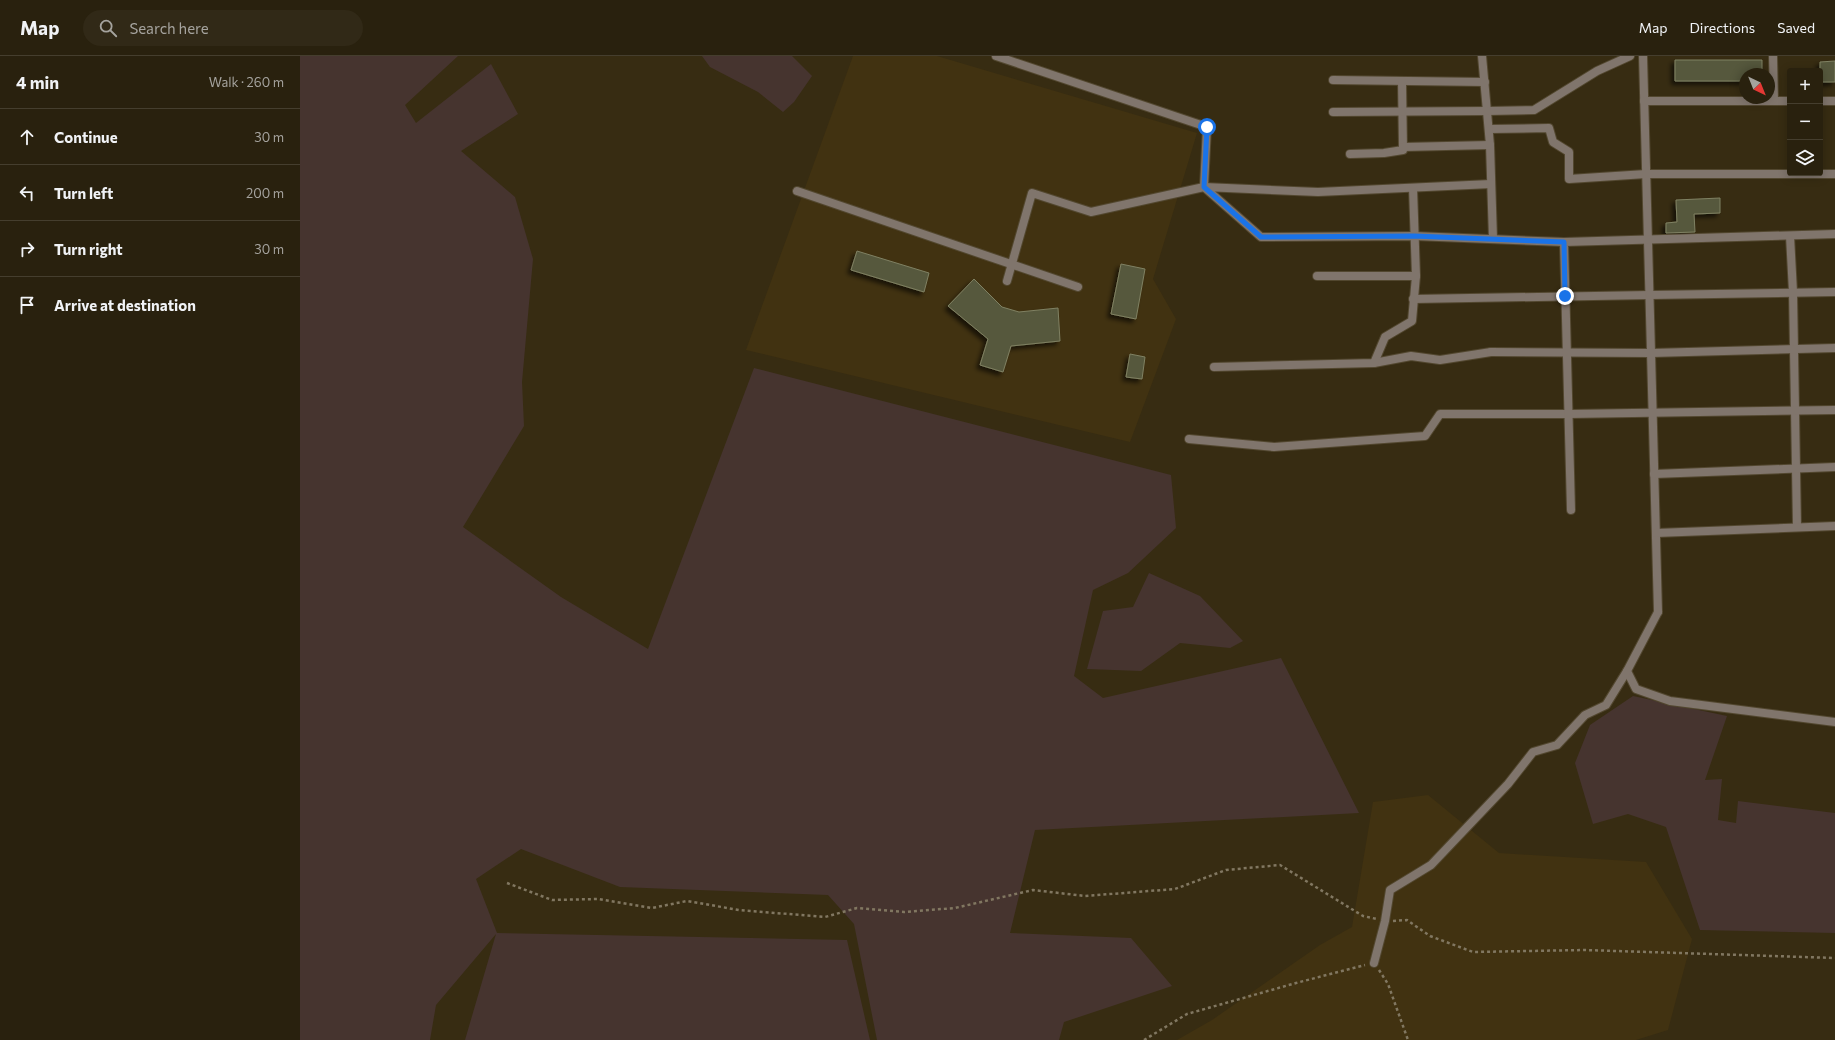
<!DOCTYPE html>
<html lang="en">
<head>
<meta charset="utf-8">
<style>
	body { margin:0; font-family:Commissioner,sans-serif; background:#312917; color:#f1f3f6 }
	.controls { position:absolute; right:12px; top:12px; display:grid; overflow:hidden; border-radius:4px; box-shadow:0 2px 10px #0003 }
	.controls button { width:36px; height:36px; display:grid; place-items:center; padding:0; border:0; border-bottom:1px solid #453e2e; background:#29210e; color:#f1f3f6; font:20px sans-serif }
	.compass { position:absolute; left:1439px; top:12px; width:36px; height:36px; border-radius:50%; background:#29210e; box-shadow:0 2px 10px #0003; rotate:137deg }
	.stop { position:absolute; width:12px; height:12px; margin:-9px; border:3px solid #1a73e8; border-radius:50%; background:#fff }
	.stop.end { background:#1a73e8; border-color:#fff; box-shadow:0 1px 4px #0008 }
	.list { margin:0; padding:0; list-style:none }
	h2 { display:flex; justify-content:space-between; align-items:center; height:52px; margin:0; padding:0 16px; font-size:17px }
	h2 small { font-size:13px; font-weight:400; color:#a5a39e }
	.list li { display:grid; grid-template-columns:26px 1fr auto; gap:12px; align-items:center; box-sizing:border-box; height:56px; padding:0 16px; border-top:1px solid #453e2e }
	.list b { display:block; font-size:15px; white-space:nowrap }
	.list em { font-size:13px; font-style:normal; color:#a5a39e }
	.icon { flex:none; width:22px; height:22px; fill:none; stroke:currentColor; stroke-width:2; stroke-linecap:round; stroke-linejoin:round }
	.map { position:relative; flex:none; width:1535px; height:984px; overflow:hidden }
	header { display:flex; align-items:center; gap:24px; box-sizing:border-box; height:56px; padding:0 20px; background:#29210e; border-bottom:1px solid #453e2e }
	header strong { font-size:19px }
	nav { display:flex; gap:22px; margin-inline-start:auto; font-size:14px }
	.search { width:280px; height:36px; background:#312917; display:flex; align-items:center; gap:10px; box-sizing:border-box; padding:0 14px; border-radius:22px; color:#a5a39e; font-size:15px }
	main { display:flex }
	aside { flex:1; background:#29210e }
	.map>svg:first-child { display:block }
	.built { fill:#413211 }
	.green { fill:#46342f }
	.building { fill:#57583c; stroke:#7f8163; filter:url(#shadow) }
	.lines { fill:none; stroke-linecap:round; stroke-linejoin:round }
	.service-casing { stroke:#52472f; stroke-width:10 }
	.minor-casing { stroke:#52472f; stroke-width:10 }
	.path { stroke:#817761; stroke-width:2.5; stroke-dasharray:3 3; stroke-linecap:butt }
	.service { stroke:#80756c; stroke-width:8 }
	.minor { stroke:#80756c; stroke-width:8 }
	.route { stroke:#1a73e8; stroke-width:5 }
</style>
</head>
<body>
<header>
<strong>Map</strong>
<div class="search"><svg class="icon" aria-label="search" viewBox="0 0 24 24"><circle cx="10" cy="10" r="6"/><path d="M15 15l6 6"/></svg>Search here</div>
<nav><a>Map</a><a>Directions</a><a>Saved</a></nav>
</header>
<main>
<aside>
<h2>4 min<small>Walk · 260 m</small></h2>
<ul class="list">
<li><svg class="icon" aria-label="ahead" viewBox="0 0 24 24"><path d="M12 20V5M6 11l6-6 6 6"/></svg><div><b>Continue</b></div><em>30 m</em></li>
<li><svg class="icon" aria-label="left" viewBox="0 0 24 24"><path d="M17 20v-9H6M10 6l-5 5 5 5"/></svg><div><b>Turn left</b></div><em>200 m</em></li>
<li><svg class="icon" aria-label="right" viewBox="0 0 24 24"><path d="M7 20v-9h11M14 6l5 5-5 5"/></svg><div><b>Turn right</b></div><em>30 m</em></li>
<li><svg class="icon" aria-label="arrive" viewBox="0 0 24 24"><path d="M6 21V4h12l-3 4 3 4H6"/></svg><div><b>Arrive at destination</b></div></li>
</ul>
</aside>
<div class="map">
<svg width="1535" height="984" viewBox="0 0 1535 984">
	<defs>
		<filter id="shadow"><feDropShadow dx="-3.5" dy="3.5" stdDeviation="2" flood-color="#0009"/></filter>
	</defs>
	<rect width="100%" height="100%" fill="#372c12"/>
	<g class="built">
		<path d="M553,0H637L897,77L853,223L876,263L830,386L446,294Z"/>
		<path d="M1128,739L1199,797L1346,806L1392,883L1368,974L1336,984H877L912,964L1020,889L1052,871L1073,746Z"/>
	</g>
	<g class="green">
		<path d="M0,0H158L105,49L116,67L191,8L218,58L161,95L215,141L233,203L222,326L224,370L163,471L261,541L348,593L454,312L871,419L876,472L828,517L793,534L774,620L803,642L981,602L1059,757L735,774L710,877L831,882L872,930L764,966L759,984H577L554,868L528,839L320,831L221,793L176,823L197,877L547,884L570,984H165L196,878L136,949L130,984H0Z"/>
		<path d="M402,0H492L512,20L494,46L483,56L458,36L410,11Z"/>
		<path d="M849,517L900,540L943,585L930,592L880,587L841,615L787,613L803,555L833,551Z"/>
		<path d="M1333,640L1427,660L1405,724L1422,723L1418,764L1436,767L1438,745L1535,757V877L1400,874L1366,771L1328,758L1293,768L1275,707L1290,669Z"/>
	</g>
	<g class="building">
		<path d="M1375,4H1462V18H1445V25H1375Z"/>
		<path d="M1535,5V26H1520V6Z"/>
		<path d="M1420,142V157L1394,158L1395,176L1366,177V167L1377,166L1376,144Z"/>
		<path d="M557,195L629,217L624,236L551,214Z"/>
		<path d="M821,208L845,213L836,263L811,258Z"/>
		<path d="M674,223L702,251L719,256L758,252L760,285L711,290L703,316L680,309L688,283L648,250Z"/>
		<path d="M830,298L845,301L842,323L826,321Z"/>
	</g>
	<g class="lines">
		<g class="service-casing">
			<g id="service">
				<path d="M1033,24L1185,26"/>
				<path d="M1187,55L1234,54L1297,15L1330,0"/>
				<path d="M1189,73L1249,72L1253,86L1269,96V123L1346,118"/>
				<path d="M1050,98L1084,97L1103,94L1102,25"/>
				<path d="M1113,243L1350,239"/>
				<path d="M1074,307L1111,300L1140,304L1191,296"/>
				<path d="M914,311L1074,307L1085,281L1112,265L1116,220"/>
				<path d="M889,383L974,391L1125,380L1140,358H1268"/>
				<path d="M1358,556L1327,615L1336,633L1370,645L1535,666"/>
				<path d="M1074,907L1085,865L1090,834L1131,809L1208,728L1233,696L1257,689L1285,659L1306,649L1327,615"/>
			</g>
		</g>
		<g class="minor-casing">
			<g id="minor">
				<path d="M696,0L907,71L904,131L791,156L732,137L707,225"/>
				<path d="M1182,0L1190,89L1193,183"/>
				<path d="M1343,0L1358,556"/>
				<path d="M1473,0L1474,45"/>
				<path d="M1344,45H1490"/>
				<path d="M1520,45H1535"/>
				<path d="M1033,56L1187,55"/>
				<path d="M1103,91L1190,89"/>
				<path d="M1346,118H1535"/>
				<path d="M904,131L961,181L1114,180L1264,186"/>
				<path d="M904,131L1018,136L1191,128"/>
				<path d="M497,135L778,231"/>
				<path d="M1490,180L1493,236L1497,471"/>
				<path d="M1017,220H1116L1113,132"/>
				<path d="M1350,239L1535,236"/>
				<path d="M1191,296L1351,297L1535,292"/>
				<path d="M1268,358L1535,354"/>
				<path d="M1354,418L1535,411"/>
				<path d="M1271,454L1264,186L1535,178"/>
				<path d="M1356,477L1535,470"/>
			</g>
		</g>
		<g class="path">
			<path d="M207,827L252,844L298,843L352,852L387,845L439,854L525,861L557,852L604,856L655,852L733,834L785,840L875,833L926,814L980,809L1063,860L1077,863"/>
			<path d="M1093,865L1107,864L1130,880L1173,896L1285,894L1535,902"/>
			<path d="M1079,914L1088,928L1108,984"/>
			<path d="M844,984L887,958L996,927L1065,909"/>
		</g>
		<use href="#service" class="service"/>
		<use href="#minor" class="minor"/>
	</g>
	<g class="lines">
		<path class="route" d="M907,71L904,131L961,181L1114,180L1264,186L1265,240"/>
	</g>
</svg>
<div class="controls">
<button>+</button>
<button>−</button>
<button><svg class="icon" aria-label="layers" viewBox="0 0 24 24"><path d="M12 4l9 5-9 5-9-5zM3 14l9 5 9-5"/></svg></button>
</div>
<svg class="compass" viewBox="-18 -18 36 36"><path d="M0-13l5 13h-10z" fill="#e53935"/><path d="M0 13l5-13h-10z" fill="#a5a39e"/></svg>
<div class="stop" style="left:907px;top:71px"></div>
<div class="stop end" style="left:1265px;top:240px"></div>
</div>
</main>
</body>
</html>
